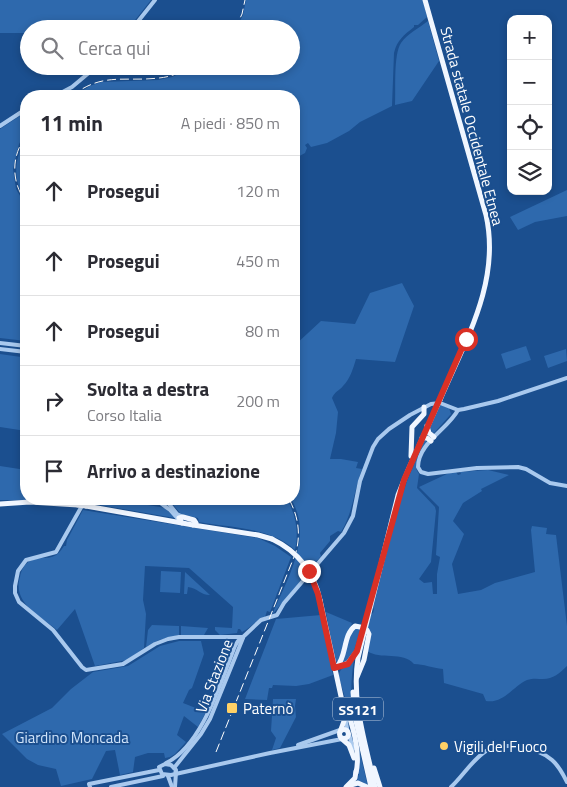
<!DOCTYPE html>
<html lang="it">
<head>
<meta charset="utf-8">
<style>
	body { margin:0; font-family:"Titillium Web",sans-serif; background:#f2f2f3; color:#2b2b33 }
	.controls { position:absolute; right:15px; top:15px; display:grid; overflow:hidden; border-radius:10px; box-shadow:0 2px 8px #0003 }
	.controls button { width:45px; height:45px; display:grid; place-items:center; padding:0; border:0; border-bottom:1px solid #e1e1e2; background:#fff; color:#2b2b33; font:25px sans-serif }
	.stop { position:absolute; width:15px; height:15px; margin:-11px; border:4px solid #d93025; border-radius:50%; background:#fff }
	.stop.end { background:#d93025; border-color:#fff; box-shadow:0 1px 5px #0008 }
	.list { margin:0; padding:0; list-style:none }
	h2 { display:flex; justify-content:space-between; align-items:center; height:65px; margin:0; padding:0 20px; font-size:21px }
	h2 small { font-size:16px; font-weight:400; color:#7c7c81 }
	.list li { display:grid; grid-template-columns:32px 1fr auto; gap:15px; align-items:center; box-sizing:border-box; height:70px; padding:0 20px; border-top:1px solid #e1e1e2 }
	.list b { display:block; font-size:19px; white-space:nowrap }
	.list p { margin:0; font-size:16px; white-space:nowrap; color:#7c7c81 }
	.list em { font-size:16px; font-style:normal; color:#7c7c81 }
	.icon { flex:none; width:28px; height:28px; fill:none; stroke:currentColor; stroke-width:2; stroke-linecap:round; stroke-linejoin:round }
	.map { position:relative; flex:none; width:567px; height:787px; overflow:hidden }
	.search { position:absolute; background:#fff; box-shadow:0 2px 8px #0003; left:20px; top:20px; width:280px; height:55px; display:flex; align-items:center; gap:12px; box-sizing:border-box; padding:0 18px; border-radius:28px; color:#7c7c81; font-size:19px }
	.panel { position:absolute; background:#fff; box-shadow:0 2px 8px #0003; left:20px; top:90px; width:280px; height:415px; border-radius:20px }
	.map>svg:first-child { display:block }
	.green { fill:#2e69ad }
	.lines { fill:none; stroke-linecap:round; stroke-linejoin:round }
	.minor { stroke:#a9c9ee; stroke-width:4 }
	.major { stroke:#f0f6ff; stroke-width:5 }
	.rail { stroke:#fff; stroke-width:1; stroke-dasharray:9 4; stroke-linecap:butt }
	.major-bridge { stroke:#f0f6ff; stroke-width:5 }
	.route { stroke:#d93025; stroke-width:6 }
	.poi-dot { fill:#ffd166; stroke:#1b4f8f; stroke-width:2 }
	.labels { text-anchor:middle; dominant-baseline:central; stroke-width:4; stroke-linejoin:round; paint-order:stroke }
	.shield { fill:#1b4f8f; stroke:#bbcadd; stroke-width:1 }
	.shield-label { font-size:14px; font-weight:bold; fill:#fff }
	.street-label { font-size:15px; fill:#fff; stroke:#1b4f8f }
	.poi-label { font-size:15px; fill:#fff; stroke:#1b4f8f; text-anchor:start }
	.park-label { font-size:15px; fill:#cfe3fa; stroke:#1b4f8f }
</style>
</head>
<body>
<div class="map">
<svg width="567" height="787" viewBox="0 0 567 787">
	<rect width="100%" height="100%" fill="#1b4f8f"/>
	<g class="green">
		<path d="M0,0H151L128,29H81V25L53,27L52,29H29V33H0Z"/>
		<path d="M246,0H423L427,17L418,25H414V27C404,35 397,40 394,53L392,106L360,122L349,131L327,143L311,147L308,143L305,145L307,148L305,153L294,159V96H74L90,86L101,82L158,80L172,77L196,66H291V29H236L243,15Z"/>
		<path d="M428,21L439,61L412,101L395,105C396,91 393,55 401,43C407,34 419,28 428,21Z"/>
		<path d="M26,112V132L19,144L13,169L16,189L26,206V296L24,320H26V341L0,338V129Z"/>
		<path d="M26,138V201C12,180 14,159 26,138Z"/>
		<path d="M567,190V216L535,222L518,230L510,217Z"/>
		<path d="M402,283L414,306L395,362L356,359C353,369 350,379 343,386C339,391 335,391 332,398L338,412L336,433L330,459H341L358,462L356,468L362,469C354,490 353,513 341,532L338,531L330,536V541L320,553L321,556L272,615C287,579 314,536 291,499H294V346L321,321L355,324L370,293Z"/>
		<path d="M526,346L531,360L506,369L501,354Z"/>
		<path d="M566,349L567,361L548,368L544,356Z"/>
		<path d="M0,354L21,357L22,376H26V431L0,427Z"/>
		<path d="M440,405L449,408L451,414L434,433L432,432L430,427Z"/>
		<path d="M424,441H426L427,443C421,452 411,463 419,474L417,488L435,507L436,511L431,562L419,579L424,583L432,582L433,594H437V574L440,557L436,555L439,507L419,487L449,473L456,472L458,475L461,474L460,472L488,470L509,475L481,489L482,491L463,503L453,521L464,534L452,564L458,594L481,590L495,583L535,572L531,530L532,526L547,528L546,534L556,535L567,626V666C560,673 553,679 543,679C538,679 533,678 527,680C513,686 504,704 486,701L483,694L444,683L443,669C432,668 424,664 414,664C403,651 380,660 367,651L371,633L367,628L371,614L373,613L374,609L372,606L396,514L407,481Z"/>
		<path d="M0,466L26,470V499H82L81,503L48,500H0Z"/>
		<path d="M92,499H120L129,502L160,507L165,508L175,518L88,503Z"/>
		<path d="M168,499H287C296,516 299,531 295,550C270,527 232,528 199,522L198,518L181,514Z"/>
		<path d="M83,510L258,538L275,546L291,557L270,612L267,611L265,617C256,620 250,628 242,632L240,629H238L237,633L220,635L215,630V627L232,628L233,607L189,568L145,566L143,600L146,614L144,648L127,660L95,666L75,609L57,630C40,616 12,603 20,577C21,571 24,564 30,561C45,554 53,564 64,546H66L67,540Z"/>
		<path d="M161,571L181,572L180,593L160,592Z"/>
		<path d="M185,572L210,595C200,595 198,588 188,587L187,594H184Z"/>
		<path d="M326,612L352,623L338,662L335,661Z"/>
		<path d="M321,615L333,675L309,684L296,686L273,685L272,688H269L267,700L245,699L276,619Z"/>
		<path d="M152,625L179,626V635L159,640L146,647L148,630Z"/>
		<path d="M181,626L208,628L204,635H181Z"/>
		<path d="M361,628L352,657L350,660L342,664L348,639L353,629Z"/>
		<path d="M179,641H201L204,654L192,688L189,690L183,703L206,712L198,727L184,716L177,735L186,742L175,754L170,757L165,758L164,753H148L135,757L133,772L120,775L115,750L106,751L92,779L61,786L56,769L38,765L27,759L2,734L52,708L71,689L93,672L128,666L160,646Z"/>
		<path d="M354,660C346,706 358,743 368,787L363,782L357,781C366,759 346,701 339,678C338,667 347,667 354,660Z"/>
		<path d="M273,699H296L295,706L296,717L280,748L272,750L276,738L271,731Z"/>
	</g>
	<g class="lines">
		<g class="minor">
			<path d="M132,29L155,0"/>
			<path d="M55,96L72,87L97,66"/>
			<path d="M0,126L26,109"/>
			<path d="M0,343L26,346"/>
			<path d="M0,349L26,352"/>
			<path d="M458,410C448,429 418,443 418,467L421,472L428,474L477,468L518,467L526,469L550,483L567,486"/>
			<path d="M88,499L83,504L56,552L26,560L18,571L15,586V593L19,602L53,630L82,667L86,670L123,664L155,644L168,639L179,637H243L261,620L277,615L284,603L344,533L353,516L360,481L373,447L378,439L389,429L410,415L431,404L440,403L458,410L464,409L498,401L567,378"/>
			<path d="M129,499L151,503L159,502"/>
			<path d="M165,499L177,514L183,517"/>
			<path d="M159,502L170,510L179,520"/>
			<path d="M345,715L348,735"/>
			<path d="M349,734L353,749"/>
			<path d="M298,745L340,730"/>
			<path d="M166,763C202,746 221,681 235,646L238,641L243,637"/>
			<path d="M174,768L201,734L210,719L243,638"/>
			<path d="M175,774L176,770L171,765L165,764L159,767L162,774L171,775L270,753L342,739"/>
			<path d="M168,776L172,787"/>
			<path d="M90,787L89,784L159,770"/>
			<path d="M111,787L163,776"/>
			<path d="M175,787L176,772"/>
			<path d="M451,787C463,776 472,760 486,751C503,741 537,747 552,760C558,765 563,774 567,782"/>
		</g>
		<g class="major">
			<path d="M425,0L486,215C501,282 465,341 440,400"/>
			<path d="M427,426L429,433L434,437"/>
			<path d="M422,438H427L431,441"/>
			<path d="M411,456L412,427L424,414V407"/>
			<path d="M0,504L30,502L78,505"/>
			<path d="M86,506L182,523"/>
			<path d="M183,517L194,520L196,523L193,525L182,523L179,518Z"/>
			<path d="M193,525L258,535L272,539"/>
			<path d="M320,600L342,701L344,721L340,732"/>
			<path d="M337,667C347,655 343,635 355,626L360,627"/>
			<path d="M337,667L348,663L357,651"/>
			<path d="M357,677L364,660L369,634L367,630"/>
			<path d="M353,692L355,717L371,787"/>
			<path d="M345,703C352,724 361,751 356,773"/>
			<circle cx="344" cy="734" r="4.5"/>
			<path d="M341,738L349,745L354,758"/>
			<path d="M374,768L380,787"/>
			<path d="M351,785L358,783L367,787"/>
			<path d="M346,787L355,778L356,771"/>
			<path d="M375,787C366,744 351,702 358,658L398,495L409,468L437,406"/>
		</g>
		<g class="rail">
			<path d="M235,29L242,14L245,0"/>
			<path d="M72,96C102,72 124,82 159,78C171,77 182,72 192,66"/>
			<path d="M26,136C11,156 11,182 26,202"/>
			<path d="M216,752L296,552C301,533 298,516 289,499"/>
		</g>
		<g class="major-bridge">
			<path d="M437,406L440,400"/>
			<path d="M78,505L86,506"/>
			<path d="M272,539C297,551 314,572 320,600"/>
		</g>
	</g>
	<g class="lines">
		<path class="route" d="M309,571L318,594L334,668L348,664L357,651L404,480L466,339"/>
	</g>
	<g class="poi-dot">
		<rect x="226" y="702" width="12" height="12" rx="2.5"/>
		<circle cx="444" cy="746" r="5"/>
	</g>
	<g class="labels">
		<rect class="shield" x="333" y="697.5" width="50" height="23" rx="4"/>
		<g class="shield-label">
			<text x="358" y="709">SS121</text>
		</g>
		<g class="street-label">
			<text transform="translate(472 126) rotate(75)">Strada statale Occidentale Etnea</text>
			<text transform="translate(214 676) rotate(-69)">Via Stazione</text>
		</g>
		<g class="poi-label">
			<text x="243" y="708">Paternò</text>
			<text x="454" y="746">Vigili del Fuoco</text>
		</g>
		<g class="park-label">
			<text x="72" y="737">Giardino Moncada</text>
		</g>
	</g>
</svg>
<div class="controls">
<button>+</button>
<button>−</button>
<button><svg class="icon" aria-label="locate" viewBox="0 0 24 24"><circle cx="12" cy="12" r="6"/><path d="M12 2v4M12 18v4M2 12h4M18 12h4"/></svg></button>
<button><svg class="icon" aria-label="layers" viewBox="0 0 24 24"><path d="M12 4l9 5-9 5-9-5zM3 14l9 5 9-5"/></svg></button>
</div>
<div class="stop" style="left:466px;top:339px"></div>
<div class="stop end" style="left:309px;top:571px"></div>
<div class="search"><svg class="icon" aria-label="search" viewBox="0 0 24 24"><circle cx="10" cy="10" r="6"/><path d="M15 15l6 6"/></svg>Cerca qui</div>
<section class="panel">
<h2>11 min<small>A piedi · 850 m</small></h2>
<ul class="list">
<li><svg class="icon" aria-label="ahead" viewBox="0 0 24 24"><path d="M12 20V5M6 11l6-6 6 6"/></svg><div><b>Prosegui</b></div><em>120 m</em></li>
<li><svg class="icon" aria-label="ahead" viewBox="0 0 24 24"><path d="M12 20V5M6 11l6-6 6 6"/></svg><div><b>Prosegui</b></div><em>450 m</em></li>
<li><svg class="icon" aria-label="ahead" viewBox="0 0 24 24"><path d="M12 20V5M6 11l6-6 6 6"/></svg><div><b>Prosegui</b></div><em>80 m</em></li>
<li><svg class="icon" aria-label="right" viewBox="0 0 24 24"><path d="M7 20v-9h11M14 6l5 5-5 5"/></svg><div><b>Svolta a destra</b><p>Corso Italia</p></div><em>200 m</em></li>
<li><svg class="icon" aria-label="arrive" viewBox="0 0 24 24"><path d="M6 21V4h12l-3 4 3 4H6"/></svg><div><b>Arrivo a destinazione</b></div></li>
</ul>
</section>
</div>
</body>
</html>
